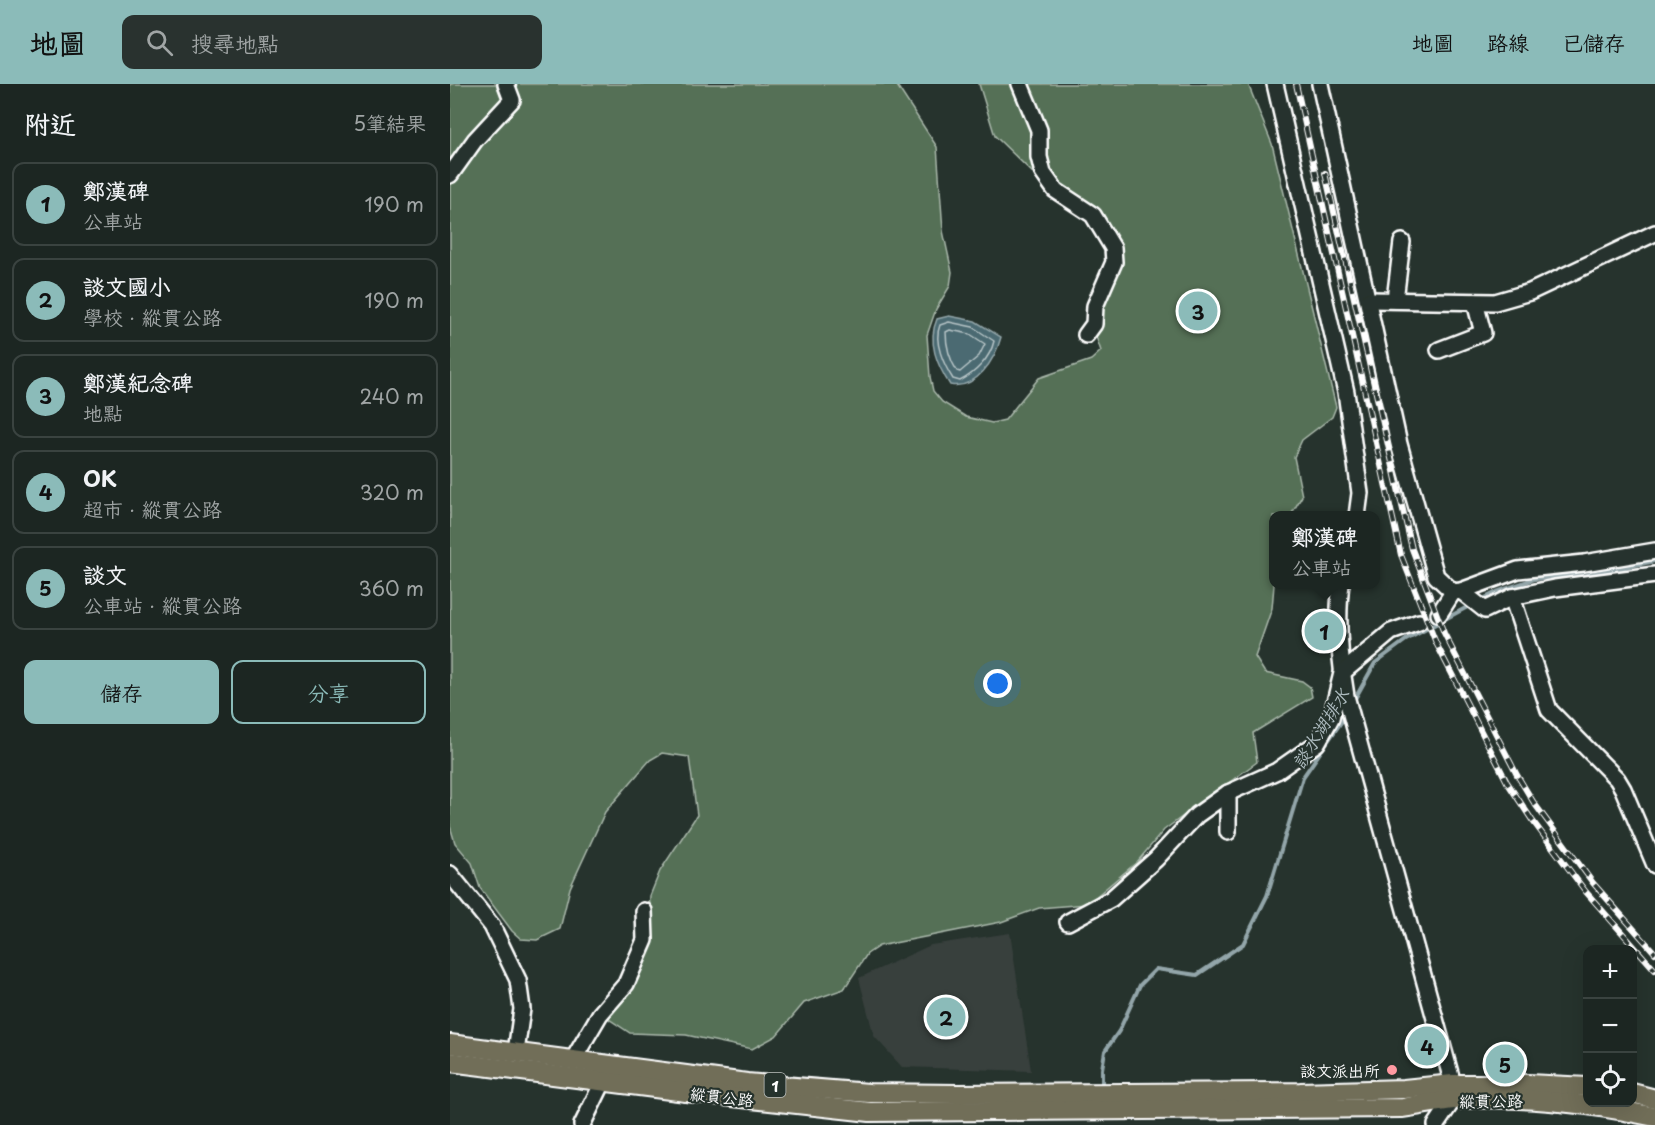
<!DOCTYPE html>
<html lang="zh-TW">
<head>
<meta charset="utf-8">
<style>
	body { margin:0; font-family:"Playpen Sans","LXGW WenKai TC",sans-serif; background:#29322f; color:#f1f3f6 }
	.controls { position:absolute; right:18px; bottom:18px; display:grid; overflow:hidden; border-radius:12px; box-shadow:0 6px 24px #0002 }
	.controls button { width:54px; height:54px; display:grid; place-items:center; padding:0; border:0; border-bottom:2px solid #3a4340; background:#1c2622; color:#f1f3f6; font:30px sans-serif }
	.you { position:absolute; left:548px; top:600px; width:21px; height:21px; margin:-15px; border:4px solid #fff; border-radius:50%; background:#1a73e8; box-shadow:0 0 0 9px #1a73e833 }
	.badge { display:grid; place-items:center; width:39px; height:39px; border-radius:50%; background:#8bbbb9; color:#111; font-size:20px; font-weight:700 }
	.pin { position:absolute; translate:-50% -50%; border:3px solid #fff; box-shadow:0 2px 6px #0006 }
	.popup { position:absolute; left:819px; top:427px; width:111px; height:78px; box-sizing:border-box; display:grid; place-content:center; border-radius:12px; background:#1c2622; filter:drop-shadow(0 2px 4px #0005); font-size:20px; white-space:nowrap; color:#a0a5a5 }
	.popup b { font-size:22px; color:#f1f3f6 }
	.popup::after { content:''; position:absolute; left:50%; top:100%; margin-left:-12px; border:12px solid transparent; border-top-color:#1c2622 }
	.list { margin:0; padding:0; list-style:none }
	h2 { display:flex; justify-content:space-between; align-items:center; height:78px; margin:0; padding:0 24px; font-size:26px }
	h2 small { font-size:20px; font-weight:400; color:#a0a5a5 }
	.list li { display:grid; grid-template-columns:39px 1fr auto; gap:18px; align-items:center; box-sizing:border-box; height:84px; margin:0 12px 12px; padding:0 12px; border:2px solid #3a4340; border-radius:12px }
	.list b { display:block; font-size:22px; white-space:nowrap }
	.list p { margin:0; font-size:20px; white-space:nowrap; color:#a0a5a5 }
	.list em { font-size:20px; font-style:normal; color:#a0a5a5 }
	.actions { display:flex; gap:12px; padding:18px 24px }
	.actions a { flex:1; padding:14px 0; border:2px solid #8bbbb9; border-radius:12px; text-align:center; font-size:21px; color:#8bbbb9 }
	.actions .main { background:#8bbbb9; color:#111 }
	.icon { flex:none; width:33px; height:33px; fill:none; stroke:currentColor; stroke-width:2; stroke-linecap:round; stroke-linejoin:round }
	.map { position:relative; flex:none; width:1205px; height:1041px; overflow:hidden }
	header { display:flex; align-items:center; gap:36px; box-sizing:border-box; height:84px; padding:0 30px; background:#8bbbb9; color:#111 }
	header strong { font-size:28px }
	nav { display:flex; gap:33px; margin-inline-start:auto; font-size:21px }
	.search { width:420px; height:54px; background:#29322f; display:flex; align-items:center; gap:15px; box-sizing:border-box; padding:0 21px; border-radius:12px; color:#a0a5a5; font-size:22px }
	main { display:flex }
	aside { flex:1; background:#1c2622 }
	.map>svg:first-child { display:block }
	.built { fill:#39403e }
	.green { fill:#547057; stroke:#aab8ab; stroke-width:1.5 }
	.water { fill:#4b6b72; stroke:#93a6aa; stroke-width:1.5 }
	.lines { fill:none; stroke-linecap:round; stroke-linejoin:round }
	.shore { stroke:#b7c4c7; stroke-width:1.5 }
	.stream { stroke:#93a6aa; stroke-width:4 }
	.minor-casing { stroke:#fff; stroke-width:20 }
	.major-casing { stroke:#fff; stroke-width:22 }
	.minor { stroke:#26332d; stroke-width:15 }
	.major { stroke:#716e59; stroke-width:18 }
	.rail-casing { stroke:#fff; stroke-width:6 }
	.rail { stroke:#26332d; stroke-width:4; stroke-dasharray:11; stroke-linecap:butt }
	.poi-dot { fill:#ff9aa2; stroke:#26332d; stroke-width:2 }
	.labels { text-anchor:middle; dominant-baseline:central; stroke-width:4.5; stroke-linejoin:round; paint-order:stroke }
	.shield { fill:#26332d; stroke:#bec2c0; stroke-width:1.5 }
	.shield-label { font-size:15px; font-weight:bold; fill:#fff }
	.poi-label { font-size:16px; fill:#fff; stroke:#26332d; text-anchor:end }
	.street-label { font-size:16px; fill:#fff; stroke:#26332d }
	.water-label { font-size:18px; font-style:italic; fill:#aebcc0; stroke:#26332d }
</style>
</head>
<body>
<header>
<strong>地圖</strong>
<div class="search"><svg class="icon" aria-label="search" viewBox="0 0 24 24"><circle cx="10" cy="10" r="6"/><path d="M15 15l6 6"/></svg>搜尋地點</div>
<nav><a>地圖</a><a>路線</a><a>已儲存</a></nav>
</header>
<main>
<aside>
<h2>附近<small>5筆結果</small></h2>
<ul class="list">
<li><span class="badge">1</span><div><b>鄭漢碑</b><p>公車站</p></div><em>190 m</em></li>
<li><span class="badge">2</span><div><b>談文國小</b><p>學校 · 縱貫公路</p></div><em>190 m</em></li>
<li><span class="badge">3</span><div><b>鄭漢紀念碑</b><p>地點</p></div><em>240 m</em></li>
<li><span class="badge">4</span><div><b>OK</b><p>超市 · 縱貫公路</p></div><em>320 m</em></li>
<li><span class="badge">5</span><div><b>談文</b><p>公車站 · 縱貫公路</p></div><em>360 m</em></li>
</ul>
<div class="actions"><a class="main">儲存</a><a>分享</a></div>
</aside>
<div class="map">
<svg width="1205" height="1041" viewBox="0 0 1205 1041">
	<rect width="100%" height="100%" fill="#26332d"/>
	<filter id="ink" filterUnits="userSpaceOnUse"><feTurbulence type="fractalNoise" baseFrequency=".0167" numOctaves="2"/><feDisplacementMap in="SourceGraphic" scale="12" xChannelSelector="R" yChannelSelector="G"/><feConvolveMatrix kernelMatrix="1 2 1 2 8 2 1 2 1" color-interpolation-filters="sRGB"/></filter>
	<g filter="url(#ink)">
		<path class="built" d="M560,849L581,987L452,983L424,952L409,894L481,861Z"/>
		<path class="green" d="M0,0H446L487,63L493,147L502,188L500,202L486,225L477,251L480,293L483,307L492,318L516,333L542,339L555,336L589,294L641,276L651,267L638,229L660,197L654,147L620,105L582,88L545,52L529,0H798L822,60L886,323L882,333L852,356L844,373L852,412L841,431L823,432L824,501L822,524L805,573L815,589L852,597L860,603L862,613L803,649L807,678L714,746L687,778L637,820L589,824L551,838L429,862L417,870L394,905L354,919L326,952L302,965L236,951L180,949L159,935L160,921L198,852L200,812L210,787L247,731L239,673L212,669L200,676L155,728L120,804L110,845L87,856L71,855L62,847L30,804L22,779L5,759L0,742Z"/>
		<path class="water" d="M499,232L525,237L551,253C545,276 526,306 500,301C487,281 477,258 487,235Z"/>
		<g class="lines">
			<g class="shore">
				<path d="M499,238L523,243L544,257C540,275 525,289 510,297L503,295C494,281 483,258 490,241Z"/>
				<path d="M500,246L520,250L535,260L529,272L510,288L507,287C500,276 496,262 496,248Z"/>
			</g>
			<g class="stream">
				<path d="M1029,517L1047,508L1084,495L1135,491L1205,477"/>
				<path d="M902,620L925,579L956,556L1023,520"/>
				<path d="M652,1004V985L655,967L669,947L690,901L706,885L747,891L793,860L817,812L853,693L896,631"/>
			</g>
			<g class="minor-casing">
				<g id="minor">
					<path d="M570,0L589,46V73L593,89L605,106L643,131L663,164L664,178L645,222L644,240L636,251"/>
					<path d="M825,0L896,308L910,409L907,432"/>
					<path d="M870,0L949,360L986,492L1003,508L1011,507L1068,486L1134,479L1205,467"/>
					<path d="M0,91L25,56L62,16L56,0"/>
					<path d="M919,216L1045,218L1080,208L1205,149"/>
					<path d="M945,216L952,158"/>
					<path d="M989,266L1033,249L1025,218"/>
					<path d="M891,500C886,536 890,576 896,612L1003,1000V1016L986,1041"/>
					<path d="M1011,507L1035,526L1062,513L1099,626L1167,695L1173,705L1205,781"/>
					<path d="M1062,513L1105,504L1205,491"/>
					<path d="M989,530L1003,508"/>
					<path d="M778,748V709"/>
					<path d="M0,790L42,842L68,896L72,925L66,968"/>
					<path d="M618,838L661,815L706,775L747,731L778,709L827,687L867,659L881,634L892,589L941,548L969,538"/>
					<path d="M123,976L150,930L176,900L195,856L194,827"/>
					<path d="M132,1041L153,998L154,989"/>
				</g>
			</g>
			<g class="major-casing">
				<g id="major">
					<path d="M0,960L297,999L419,1009L508,1010L850,1008L954,1005L1003,1000H1078L1138,1003"/>
					<path d="M0,978L236,1008L420,1028L953,1024C970,1021 987,1018 1003,1016C1071,1011 1139,1019 1205,1033"/>
					<path d="M1182,1009L1205,1015"/>
				</g>
			</g>
			<use href="#minor" class="minor"/>
			<use href="#major" class="major"/>
			<g class="rail-casing">
				<g id="rail">
					<path d="M846,0L951,471L986,559L1057,698L1082,736L1136,808L1205,886"/>
					<path d="M875,89L962,465L994,549L1067,691L1084,719L1143,799L1205,869"/>
				</g>
			</g>
			<use href="#rail" class="rail"/>
		</g>
	</g>
	<circle class="poi-dot" cx="942" cy="986" r="6"/>
	<g class="labels">
		<rect class="shield" x="314.5" y="989" width="21" height="24" rx="4.5"/>
		<g class="shield-label">
			<text x="325" y="1001">1</text>
		</g>
		<g class="poi-label">
			<text x="930" y="986">談文派出所</text>
		</g>
		<g class="street-label">
			<text transform="translate(272 1012) rotate(6)">縱貫公路</text>
			<text transform="translate(1041 1016) rotate(-1)">縱貫公路</text>
		</g>
		<g class="water-label">
			<text transform="translate(870 644) rotate(-58)">談水湖排水</text>
		</g>
	</g>
</svg>
<div class="controls">
<button>+</button>
<button>−</button>
<button><svg class="icon" aria-label="locate" viewBox="0 0 24 24"><circle cx="12" cy="12" r="6"/><path d="M12 2v4M12 18v4M2 12h4M18 12h4"/></svg></button>
</div>
<div class="you"></div>
<div class="pin badge" style="left:874px;top:547px">1</div>
<div class="popup"><b>鄭漢碑</b>公車站</div>
<div class="pin badge" style="left:496px;top:933px">2</div>
<div class="pin badge" style="left:748px;top:227px">3</div>
<div class="pin badge" style="left:977px;top:962px">4</div>
<div class="pin badge" style="left:1055px;top:980px">5</div>
</div>
</main>
</body>
</html>
